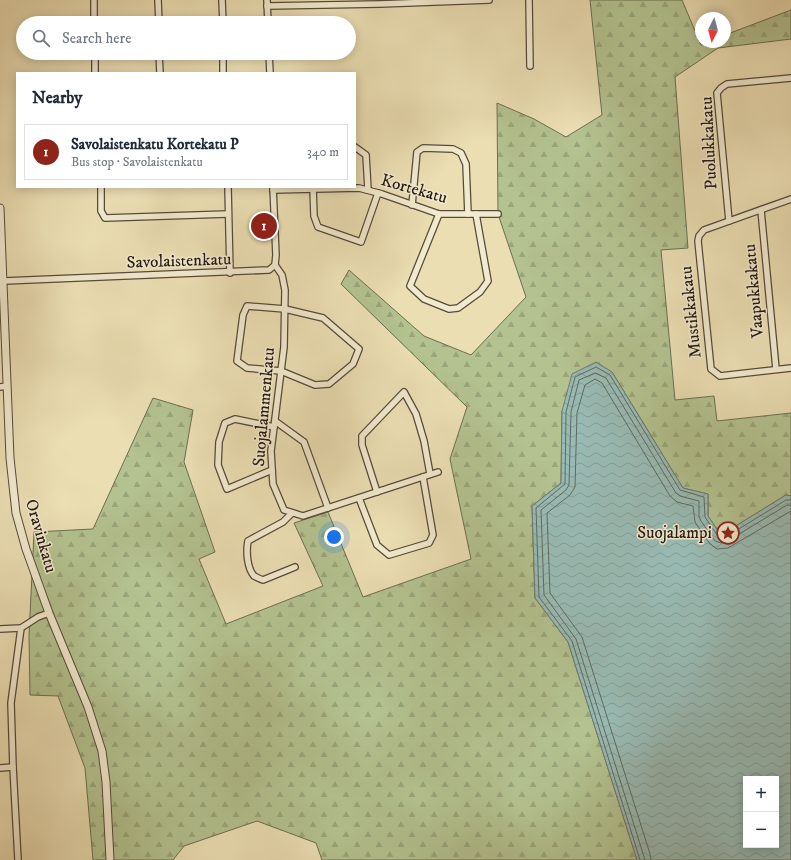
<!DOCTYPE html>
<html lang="en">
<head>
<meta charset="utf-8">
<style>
	body { margin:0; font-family:"IM FELL DW Pica",serif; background:#f6f6f7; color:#1f2937 }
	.controls { position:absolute; right:12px; bottom:12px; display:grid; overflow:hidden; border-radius:0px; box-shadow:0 2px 10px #0003 }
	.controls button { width:36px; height:36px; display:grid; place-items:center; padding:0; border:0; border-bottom:1px solid #e0e1e3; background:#fff; color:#1f2937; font:20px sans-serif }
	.compass { position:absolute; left:695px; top:12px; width:36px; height:36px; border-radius:50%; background:#fff; box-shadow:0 2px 10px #0003; rotate:186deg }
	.you { position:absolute; left:334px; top:537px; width:14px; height:14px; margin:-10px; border:3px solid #fff; border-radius:50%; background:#1a73e8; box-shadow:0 0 0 6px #1a73e833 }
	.badge { display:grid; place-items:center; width:26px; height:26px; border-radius:50%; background:#8f2418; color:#fff; font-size:13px; font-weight:700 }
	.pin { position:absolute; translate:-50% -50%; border:2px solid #fff; box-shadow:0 1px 4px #0006 }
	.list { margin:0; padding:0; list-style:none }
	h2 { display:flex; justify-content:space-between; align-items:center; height:52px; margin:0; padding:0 16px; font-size:17px }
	h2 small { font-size:13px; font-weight:400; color:#747a83 }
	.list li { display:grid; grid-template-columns:26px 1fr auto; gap:12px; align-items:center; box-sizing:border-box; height:56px; margin:0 8px 8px; padding:0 8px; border:1px solid #e0e1e3; border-radius:0px }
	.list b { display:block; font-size:15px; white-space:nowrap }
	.list p { margin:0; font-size:13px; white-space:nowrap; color:#747a83 }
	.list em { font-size:13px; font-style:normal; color:#747a83 }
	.icon { flex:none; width:22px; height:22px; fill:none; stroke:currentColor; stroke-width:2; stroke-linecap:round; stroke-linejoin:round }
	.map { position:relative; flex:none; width:791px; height:860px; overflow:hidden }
	.search { position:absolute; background:#fff; box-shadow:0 2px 10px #0003; left:16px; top:16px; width:340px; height:44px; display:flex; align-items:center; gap:10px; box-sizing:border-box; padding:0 14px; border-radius:22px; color:#747a83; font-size:15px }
	.panel { position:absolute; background:#fff; box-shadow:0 2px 10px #0003; left:16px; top:72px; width:340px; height:116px; border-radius:0px }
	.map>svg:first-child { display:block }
	.forest { fill:url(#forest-firs); stroke:#6c6e50 }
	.water { fill:url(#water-waves); stroke:#6b7a73; fill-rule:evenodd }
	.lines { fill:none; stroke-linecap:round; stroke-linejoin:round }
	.shore { stroke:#5f6a62; stroke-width:1 }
	.minor-casing { stroke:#564a3a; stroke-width:8 }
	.tertiary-casing { stroke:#564a3a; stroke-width:9 }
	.minor { stroke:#f2eace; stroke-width:5.5 }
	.tertiary { stroke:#f2eace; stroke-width:7 }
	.labels { text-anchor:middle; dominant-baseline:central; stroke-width:3; stroke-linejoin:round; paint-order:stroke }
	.street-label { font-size:17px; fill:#251911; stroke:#f2eace }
	.poi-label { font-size:17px; fill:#251911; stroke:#f2eace; text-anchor:end }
</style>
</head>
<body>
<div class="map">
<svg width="791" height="860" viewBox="0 0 791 860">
	<defs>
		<pattern id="forest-firs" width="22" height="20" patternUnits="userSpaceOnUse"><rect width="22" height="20" fill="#b3c28f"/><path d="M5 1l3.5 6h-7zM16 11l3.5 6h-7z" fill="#9aa67a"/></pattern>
		<pattern id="water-waves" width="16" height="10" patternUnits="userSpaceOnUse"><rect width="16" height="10" fill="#99bbb4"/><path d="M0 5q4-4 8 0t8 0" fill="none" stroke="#84a09a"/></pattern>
	</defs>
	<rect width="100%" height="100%" fill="#ebdeb3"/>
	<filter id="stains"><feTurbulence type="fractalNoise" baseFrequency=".005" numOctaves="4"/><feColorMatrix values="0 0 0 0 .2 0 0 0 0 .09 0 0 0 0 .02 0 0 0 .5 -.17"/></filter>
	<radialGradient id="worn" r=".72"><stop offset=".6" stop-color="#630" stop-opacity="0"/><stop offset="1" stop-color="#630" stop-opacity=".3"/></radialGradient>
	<path class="forest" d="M590,0H682L701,45L708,42H725V35L791,10V39L718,48L675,77L688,248L661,250L675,400L714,396L717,421L791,413V496L786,495L721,535L708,516V494L683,488L612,372L562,411L561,483L532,506L535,598L568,642L637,860H322L316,843L257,821L184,846L173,860H93L85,768L58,696L30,695L29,636L34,532L93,529L153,398L193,410L184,462L215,552L199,559L226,624L323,586L294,523L328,512L363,597L471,559L450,459L467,407L341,284L349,270L424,336L471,355L526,297L498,214L497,103L534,119L566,137L602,115Z"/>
	<path class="water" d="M596,362L612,372L683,488L708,494V516L721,535L786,495L791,496V860H637L568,642L535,598L532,506L561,483L562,411L572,374ZM746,779H776V845H746Z"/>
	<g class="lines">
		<g class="shore">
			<path d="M640,860L572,641L539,597L536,508L565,484L566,412L575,377L596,367L610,375L680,490L704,497L705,517L719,538H724L786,500H791"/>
			<path d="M645,860L576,639L544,595L541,510L566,490L569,485L571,412L579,380L595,373L606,378L676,493L680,496L699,501V517L701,521L715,541L721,543L726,542L787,505H791"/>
			<path d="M651,860L650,854L582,637L550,593L547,513L570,495L575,487L577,413L585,385L595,379L602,383L670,496L677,502L693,506L695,522L710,544L717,549L728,548L791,511"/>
		</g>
		<g class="minor-casing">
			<g id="minor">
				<path d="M94,0V23"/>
				<path d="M158,0L159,23"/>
				<path d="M222,0L223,23"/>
				<path d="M267,0L268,23"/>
				<path d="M529,0L530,66"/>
				<path d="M267,6L380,4L489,0"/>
				<path d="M95,53V73"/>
				<path d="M159,53L160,73"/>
				<path d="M223,53V73"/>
				<path d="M269,53L270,73"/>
				<path d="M355,147L366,155L368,190"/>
				<path d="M101,187V211L105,218L228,214"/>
				<path d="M228,187L230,273"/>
				<path d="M313,187L314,216L318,227L361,242L378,193"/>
				<path d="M273,190L359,188L382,194L439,214H498"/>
				<path d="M791,199L704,230L699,236L698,241L711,369L720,376L791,368"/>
				<path d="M412,205L417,152L423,148L453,149L461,153L466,164L468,214"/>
				<path d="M761,210L776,369"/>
				<path d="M439,214L410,286L424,299L449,309L458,308L480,292L488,281L476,214"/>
				<path d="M729,221L717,93L721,88L727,84L791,78"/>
				<path d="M275,265L282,275L285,290L284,347L271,451L273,484L284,510L303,516L438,472"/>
				<path d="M4,281L269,270L275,265L276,255L273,187"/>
				<path d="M247,306L285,309L323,318L359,349L353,364L329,384L315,385L281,371L247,368L237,361L243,315Z"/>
				<path d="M0,387L7,386"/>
				<path d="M275,421L304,442L328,508"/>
				<path d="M272,470L227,489L218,465L219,442L225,423L235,419L274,427"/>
				<path d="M377,492L362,445V436L404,392L416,414L424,441L430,474"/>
				<path d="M359,498L377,545L389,555L429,543L433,535L423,477"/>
				<path d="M292,513L283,522L248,541C246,551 247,568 254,576C256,577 260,579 263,580L295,567"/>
				<path d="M0,629L21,628L38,617L49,613"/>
				<path d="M0,768L13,767"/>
				<path d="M18,860L13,767L11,703L21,628"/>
			</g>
		</g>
		<g class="tertiary-casing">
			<path id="tertiary" d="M0,208L10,458L16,513L26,549L49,613L88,707L102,751L106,782L110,860"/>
		</g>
		<use href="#minor" class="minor"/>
		<use href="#tertiary" class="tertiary"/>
	</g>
	<defs>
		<g id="sight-ring" transform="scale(1.15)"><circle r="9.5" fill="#f2eace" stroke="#8f2418" stroke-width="1.5"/><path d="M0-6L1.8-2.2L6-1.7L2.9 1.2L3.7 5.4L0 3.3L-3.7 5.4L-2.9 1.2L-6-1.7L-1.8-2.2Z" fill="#8f2418"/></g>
	</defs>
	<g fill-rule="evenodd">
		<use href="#sight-ring" x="728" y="533"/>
	</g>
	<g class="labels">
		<g class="street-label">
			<text transform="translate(709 143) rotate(-93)">Puolukkakatu</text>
			<text transform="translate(414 189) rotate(16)">Kortekatu</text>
			<text transform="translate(179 261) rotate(-2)">Savolaistenkatu</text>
			<text transform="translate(754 291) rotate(-95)">Vaapukkakatu</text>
			<text transform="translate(691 312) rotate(-96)">Mustikkakatu</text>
			<text transform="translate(264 407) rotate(-85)">Suojalammenkatu</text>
			<text transform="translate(41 536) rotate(74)">Oravinkatu</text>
		</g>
		<g class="poi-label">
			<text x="712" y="533">Suojalampi</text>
		</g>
	</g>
	<rect width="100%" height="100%" filter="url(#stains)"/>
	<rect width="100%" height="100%" fill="url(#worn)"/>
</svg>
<div class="controls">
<button>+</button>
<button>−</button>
</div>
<svg class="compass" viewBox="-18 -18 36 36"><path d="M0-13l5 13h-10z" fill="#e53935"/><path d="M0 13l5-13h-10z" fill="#747a83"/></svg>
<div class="you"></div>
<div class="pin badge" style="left:264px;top:226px">1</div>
<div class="search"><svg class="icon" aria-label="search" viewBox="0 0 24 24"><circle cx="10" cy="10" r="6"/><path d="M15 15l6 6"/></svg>Search here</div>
<section class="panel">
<h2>Nearby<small></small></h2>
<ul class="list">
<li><span class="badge">1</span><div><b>Savolaistenkatu Kortekatu P</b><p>Bus stop · Savolaistenkatu</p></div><em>340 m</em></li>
</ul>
</section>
</div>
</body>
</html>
